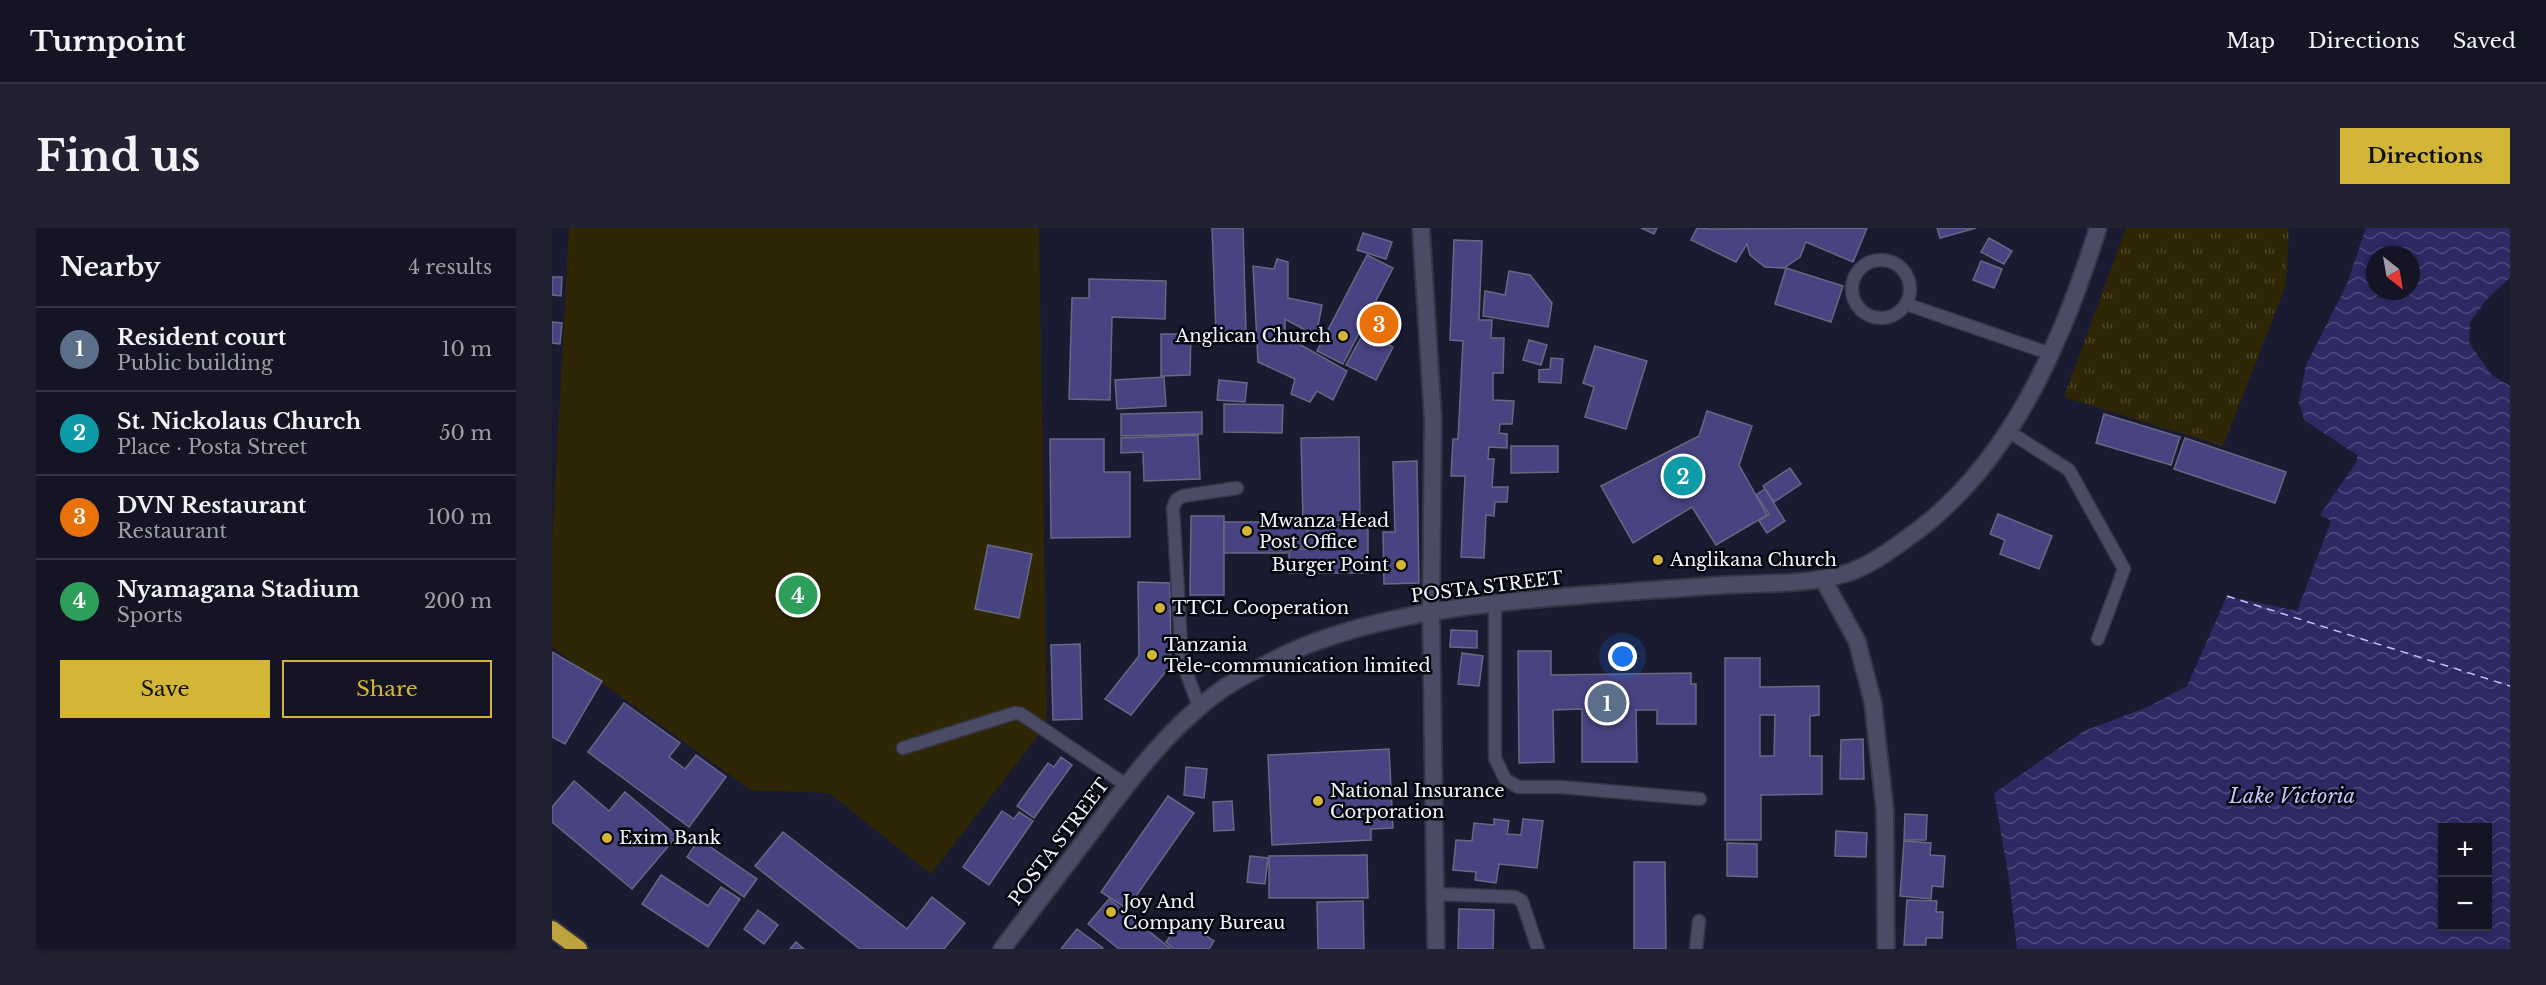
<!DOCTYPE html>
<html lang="en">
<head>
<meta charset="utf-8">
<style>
	body { margin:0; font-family:"Libre Baskerville",serif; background:#212131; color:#f1f3f6 }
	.controls { position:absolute; right:18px; bottom:18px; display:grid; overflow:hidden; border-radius:0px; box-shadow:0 3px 9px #0003 }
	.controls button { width:54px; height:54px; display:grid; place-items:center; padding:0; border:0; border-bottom:2px solid #333341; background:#141424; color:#f1f3f6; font:30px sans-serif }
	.compass { position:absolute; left:1814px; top:18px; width:54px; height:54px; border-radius:50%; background:#141424; box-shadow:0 3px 9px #0003; rotate:149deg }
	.you { position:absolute; left:1071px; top:429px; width:21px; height:21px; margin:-15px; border:4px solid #fff; border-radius:50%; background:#1a73e8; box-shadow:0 0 0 9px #1a73e833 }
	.badge { display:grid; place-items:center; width:39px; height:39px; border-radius:50%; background:#d3b635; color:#fff; font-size:20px; font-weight:700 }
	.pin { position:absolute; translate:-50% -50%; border:3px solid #fff; box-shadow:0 2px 6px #0006 }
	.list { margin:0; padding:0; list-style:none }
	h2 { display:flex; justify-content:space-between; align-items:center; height:78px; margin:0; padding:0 24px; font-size:26px }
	h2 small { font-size:20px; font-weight:400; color:#9d9ea6 }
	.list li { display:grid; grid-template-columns:39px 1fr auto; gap:18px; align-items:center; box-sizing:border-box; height:84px; padding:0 24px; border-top:2px solid #333341 }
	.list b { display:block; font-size:22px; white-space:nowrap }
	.list p { margin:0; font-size:20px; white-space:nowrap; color:#9d9ea6 }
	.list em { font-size:20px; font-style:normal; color:#9d9ea6 }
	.actions { display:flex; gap:12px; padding:18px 24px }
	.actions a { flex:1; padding:14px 0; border:2px solid #d3b635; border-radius:0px; text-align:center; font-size:21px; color:#d3b635 }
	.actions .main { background:#d3b635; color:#111 }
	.map { position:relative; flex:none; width:1958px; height:721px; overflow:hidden; border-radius:0px }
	header { display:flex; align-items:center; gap:36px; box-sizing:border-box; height:84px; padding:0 30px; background:#141424; border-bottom:2px solid #333341 }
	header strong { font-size:28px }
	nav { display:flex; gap:33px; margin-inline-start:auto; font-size:21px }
	.intro { display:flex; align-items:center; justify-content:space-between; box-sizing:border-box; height:144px; padding:0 36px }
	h1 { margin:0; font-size:42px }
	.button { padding:15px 27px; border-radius:0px; background:#d3b635; color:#111; font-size:21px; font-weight:700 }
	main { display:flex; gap:36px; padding:0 36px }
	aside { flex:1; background:#141424; border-radius:0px; box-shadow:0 3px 9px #0003 }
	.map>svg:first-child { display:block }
	.grass { fill:url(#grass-tufts) }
	.pitch { fill:#2e2605 }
	.water { fill:url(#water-waves); fill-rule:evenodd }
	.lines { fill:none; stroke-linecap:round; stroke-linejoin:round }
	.ferry { stroke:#c3c4fc; stroke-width:1.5; stroke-dasharray:8 6; stroke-linecap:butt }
	.building { fill:#474481; stroke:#676883; stroke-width:1.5; fill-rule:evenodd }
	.service-casing { stroke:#353545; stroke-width:15 }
	.minor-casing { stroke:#353545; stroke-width:20 }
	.secondary-casing { stroke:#353545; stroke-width:20 }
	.trunk-casing { stroke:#353545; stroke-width:20 }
	.service { stroke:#4a4b64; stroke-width:12 }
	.minor { stroke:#4a4b64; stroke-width:16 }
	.secondary { stroke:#4a4b64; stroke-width:16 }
	.trunk { stroke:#bca33b; stroke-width:16 }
	.poi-dot { fill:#d3b635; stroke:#06060f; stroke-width:2 }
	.labels { text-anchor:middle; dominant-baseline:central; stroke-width:5; stroke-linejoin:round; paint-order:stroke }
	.poi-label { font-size:18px; fill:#f3f4fd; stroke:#06060f; text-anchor:start }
	.street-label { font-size:18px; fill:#f3f4fd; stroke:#06060f }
	.water-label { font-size:20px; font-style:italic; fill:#c3c4fc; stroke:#06060f }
</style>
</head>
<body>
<header>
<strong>Turnpoint</strong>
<nav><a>Map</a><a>Directions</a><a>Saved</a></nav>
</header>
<div class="intro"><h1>Find us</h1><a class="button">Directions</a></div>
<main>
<aside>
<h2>Nearby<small>4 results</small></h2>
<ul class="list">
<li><span class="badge" style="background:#5c6f8a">1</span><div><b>Resident court</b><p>Public building</p></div><em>10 m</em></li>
<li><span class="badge" style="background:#0f9aa8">2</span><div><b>St. Nickolaus Church</b><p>Place · Posta Street</p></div><em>50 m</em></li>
<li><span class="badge" style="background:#e8710a">3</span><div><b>DVN Restaurant</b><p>Restaurant</p></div><em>100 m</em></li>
<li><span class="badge" style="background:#2e9e5b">4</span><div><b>Nyamagana Stadium</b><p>Sports</p></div><em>200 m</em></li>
</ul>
<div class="actions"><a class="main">Save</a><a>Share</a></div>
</aside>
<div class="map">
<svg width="1958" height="721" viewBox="0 0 1958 721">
	<defs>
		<pattern id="grass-tufts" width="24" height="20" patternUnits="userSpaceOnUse" patternTransform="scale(1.5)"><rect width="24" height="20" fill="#2e2605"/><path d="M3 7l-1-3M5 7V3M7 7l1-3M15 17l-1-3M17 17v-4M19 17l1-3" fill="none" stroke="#4d462a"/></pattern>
		<pattern id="water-waves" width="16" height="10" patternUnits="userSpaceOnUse" patternTransform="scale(1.5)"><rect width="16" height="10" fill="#2e2963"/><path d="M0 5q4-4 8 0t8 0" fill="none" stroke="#4d497a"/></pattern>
	</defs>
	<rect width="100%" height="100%" fill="#1a1a30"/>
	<path class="grass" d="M1574,0H1737L1734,57L1671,218L1512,169Z"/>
	<path class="pitch" d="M17,0H487L495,496L379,646L277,565L199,562L0,419V316Z"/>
	<path class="water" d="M1814,0H1958V50L1935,71L1918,94L1917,115L1940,147L1958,158V721H1465L1457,651L1442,565L1532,503L1598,478L1635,458L1675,368L1745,383L1779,293L1768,287L1805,233V227L1752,192L1747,174L1754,137L1795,56ZM1823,27H1859V63H1823ZM1890,600H1936V698H1890Z"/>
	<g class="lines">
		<path class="ferry" d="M1675,368L1958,458"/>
	</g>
	<g class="building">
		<path d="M660,0H691L694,104L664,105Z"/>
		<path d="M1089,0H1105L1102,6Z"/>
		<path d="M1145,0L1158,1L1315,0L1301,34L1254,14L1248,29L1232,40L1213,39L1198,27L1195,16L1184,34L1139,12Z"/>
		<path d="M1385,0H1424L1388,10Z"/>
		<path d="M811,5L840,14L834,31L805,22Z"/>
		<path d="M1437,10L1460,23L1452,36L1429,24Z"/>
		<path d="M902,12L930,13L927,92H940L939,110H952L951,145H941V172L962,173L960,196H948L947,205L955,206V220L937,219L936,231H942L940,259H956L955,274H943L942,288L934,287L932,330L909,329L913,248H899L901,211H906L911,113L898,112Z"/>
		<path d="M815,27L841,40L791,136L765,123Z"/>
		<path d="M725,31L736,34V70L770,77L764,108L733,91V108L795,143L781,172L765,163L758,174L739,166L743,151L706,134L701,38L722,41Z"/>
		<path d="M1429,33L1450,41L1442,60L1421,52Z"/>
		<path d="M1234,40L1291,58L1279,94L1223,76Z"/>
		<path d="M957,43L978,47L1000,75L996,99L931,88L933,63L953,67Z"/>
		<path d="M0,49H10L9,68L0,67Z"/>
		<path d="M537,51L614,53L613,91L560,89L558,172L517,171L520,70H537Z"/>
		<path d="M0,94L10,95L8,116L0,115Z"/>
		<path d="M812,104L841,119L824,152L794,137Z"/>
		<path d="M609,106H639L638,147L609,148Z"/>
		<path d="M977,112L995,117L989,137L971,132Z"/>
		<path d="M1043,118L1095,133L1074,201L1033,189L1042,159L1031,155Z"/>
		<path d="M999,130L1011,131L1009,155L987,154V142L998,141Z"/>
		<path d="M612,149L614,178L565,181L563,152Z"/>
		<path d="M667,152L695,155L693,174L665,172Z"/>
		<path d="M672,176L731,177L730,205L672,204Z"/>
		<path d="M1155,183L1200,198L1187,237L1215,287L1164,317L1140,279L1081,315L1049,258L1147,208Z"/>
		<path d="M650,184V206L569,208V186Z"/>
		<path d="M1552,186L1628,209L1619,237L1544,215Z"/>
		<path d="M646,207L648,251L592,253L591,224L569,225V210Z"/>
		<path d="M807,209L808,292L751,293L749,210Z"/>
		<path d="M1633,210L1734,244L1723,275L1622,241Z"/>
		<path d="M498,211H552V244H578V309L499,310Z"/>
		<path d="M959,218H1006V244L959,245Z"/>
		<path d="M865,233L867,355L832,356L831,304H843L841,234Z"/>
		<path d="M1238,240L1249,256L1222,274L1211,258Z"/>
		<path d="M1213,261L1233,293L1215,305L1207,293L1217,286L1204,267Z"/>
		<path d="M1446,286L1500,308L1487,341L1448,326L1453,312L1438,306Z"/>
		<path d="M639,288H672V367H638Z"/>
		<path d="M672,294H755V319H735V325H672Z"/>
		<path d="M816,296V345H737V321H756V297Z"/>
		<path d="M436,317L480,326L467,390L423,381Z"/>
		<path d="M586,354L618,355L619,437L579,487L553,471L587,428Z"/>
		<path d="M899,402L925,403V420L898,419Z"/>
		<path d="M528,416L530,491L501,492L499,417Z"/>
		<path d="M966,423H999V447L1139,445V456H1144V496H1105V482H1084L1085,534H1030V481L1001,482L1002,534L967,535Z"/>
		<path d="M0,424L50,453L13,516L0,509Z"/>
		<path d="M910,425L931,428L927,458L906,456Z"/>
		<path d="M1173,430H1208V459L1267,458V487L1258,488V528H1270V566L1209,567V612H1173ZM1208,487H1223L1222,528H1208Z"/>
		<path d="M72,475L128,515L117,529L133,541L144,527L174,549L137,599L36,524Z"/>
		<path d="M1311,511L1312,551H1288L1289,512Z"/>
		<path d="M837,521L841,600L819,601V612L720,617L716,527Z"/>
		<path d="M509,529L520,537L482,590L465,578L496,535L502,539Z"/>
		<path d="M634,539L655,541L652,570L632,567Z"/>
		<path d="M22,553L57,583L73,564L125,608L80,661L0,594V579Z"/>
		<path d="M616,568L642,585L575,681L549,664Z"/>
		<path d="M680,573L682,602L662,603L661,574Z"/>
		<path d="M450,583L462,591L467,584L481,593L437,657L411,639Z"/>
		<path d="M1353,586L1375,587L1374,612H1352Z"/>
		<path d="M942,591L957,593L955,606L969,607L971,591L991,593L985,640L947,636L944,655L923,652L924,644L901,642L904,612L920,613L922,595L942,597Z"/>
		<path d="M1284,603L1315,605L1314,629L1283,628Z"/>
		<path d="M231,604L355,701L380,669L413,695L392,721H308L203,638Z"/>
		<path d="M147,611L205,651L192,669L135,629Z"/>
		<path d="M1352,613L1379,615L1378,627L1393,628L1391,659L1380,658L1379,671L1348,668Z"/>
		<path d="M1175,615L1205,616V649L1175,648Z"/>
		<path d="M815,627L816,670H717V628Z"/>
		<path d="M698,628L716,630L713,656L695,654Z"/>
		<path d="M1082,634H1113L1114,721H1082Z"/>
		<path d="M109,647L156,678L169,659L188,671L156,719L90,676Z"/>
		<path d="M557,671L619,721H567L536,696Z"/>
		<path d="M1355,672L1385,673L1384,684H1391L1390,710H1374V717H1352Z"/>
		<path d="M811,673L812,721H766L765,674Z"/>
		<path d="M907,681L942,682L941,721H906Z"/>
		<path d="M206,682L226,697L212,716L192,701Z"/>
		<path d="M629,691L662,713L657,721H622L614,714Z"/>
		<path d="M525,701L551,720L550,721H509Z"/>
		<path d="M244,714L252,721H238Z"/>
	</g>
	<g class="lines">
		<g class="service-casing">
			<g id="service">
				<circle cx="1329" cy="61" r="29"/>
				<path d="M1354,76L1499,126"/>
				<path d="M1456,203L1517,242L1572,341L1546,411"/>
				<path d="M943,375V530L953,551L966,559H1008L1148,571"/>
				<path d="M648,481L630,433L621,280L624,272L631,268L685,260"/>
				<path d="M351,520L463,485L469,486L574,557"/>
				<path d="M883,666L963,669L970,673L986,721"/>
				<path d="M1144,721L1147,693"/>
			</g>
		</g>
		<g class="minor-casing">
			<g id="minor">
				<path d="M869,0L881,192L879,383L884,721"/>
				<path d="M1271,351L1305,413L1321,475L1333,583L1334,721"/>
			</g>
		</g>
		<g class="secondary-casing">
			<path id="secondary" d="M450,721C479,683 508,645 537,607C576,555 617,498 672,460C687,450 705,441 722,432C784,400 867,384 936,376C1014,367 1093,363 1171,357C1211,355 1254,357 1292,346C1315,339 1335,325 1354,311C1457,240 1510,115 1546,0"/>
		</g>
		<g class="trunk-casing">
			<path id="trunk" d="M0,701L27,721"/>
		</g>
		<use href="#service" class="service"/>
		<use href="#minor" class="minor"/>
		<use href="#secondary" class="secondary"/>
		<use href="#trunk" class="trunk"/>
	</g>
	<g class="poi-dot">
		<circle cx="791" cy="108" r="6"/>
		<circle cx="695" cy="303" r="6"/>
		<circle cx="1106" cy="332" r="6"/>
		<circle cx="849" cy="337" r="6"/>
		<circle cx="608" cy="380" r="6"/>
		<circle cx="600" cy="427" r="6"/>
		<circle cx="766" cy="573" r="6"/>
		<circle cx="55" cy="610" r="6"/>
		<circle cx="559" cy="684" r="6"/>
	</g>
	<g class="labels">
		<g class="poi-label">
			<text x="779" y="108" text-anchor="end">Anglican Church</text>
			<text x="707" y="293">Mwanza Head<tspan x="707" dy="21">Post Office</tspan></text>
			<text x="1118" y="332">Anglikana Church</text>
			<text x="837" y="337" text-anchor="end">Burger Point</text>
			<text x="620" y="380">TTCL Cooperation</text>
			<text x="612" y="417">Tanzania<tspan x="612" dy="21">Tele-communication limited</tspan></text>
			<text x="778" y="563">National Insurance<tspan x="778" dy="21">Corporation</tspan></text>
			<text x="67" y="610">Exim Bank</text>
			<text x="571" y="674">Joy And<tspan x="571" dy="21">Company Bureau</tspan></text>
		</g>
		<g class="street-label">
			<text transform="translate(935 359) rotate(-7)">POSTA STREET</text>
			<text transform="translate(507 614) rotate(-53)">POSTA STREET</text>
		</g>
		<g class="water-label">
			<text x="1740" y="568">Lake Victoria</text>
		</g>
	</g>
</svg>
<div class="controls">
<button>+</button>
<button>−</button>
</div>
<svg class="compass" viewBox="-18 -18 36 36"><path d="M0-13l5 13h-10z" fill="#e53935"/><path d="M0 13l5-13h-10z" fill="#9d9ea6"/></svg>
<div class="you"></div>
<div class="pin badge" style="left:1055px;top:475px;background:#5c6f8a">1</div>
<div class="pin badge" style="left:1131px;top:248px;background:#0f9aa8">2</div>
<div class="pin badge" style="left:827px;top:96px;background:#e8710a">3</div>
<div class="pin badge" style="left:246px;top:367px;background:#2e9e5b">4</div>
</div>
</main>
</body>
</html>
